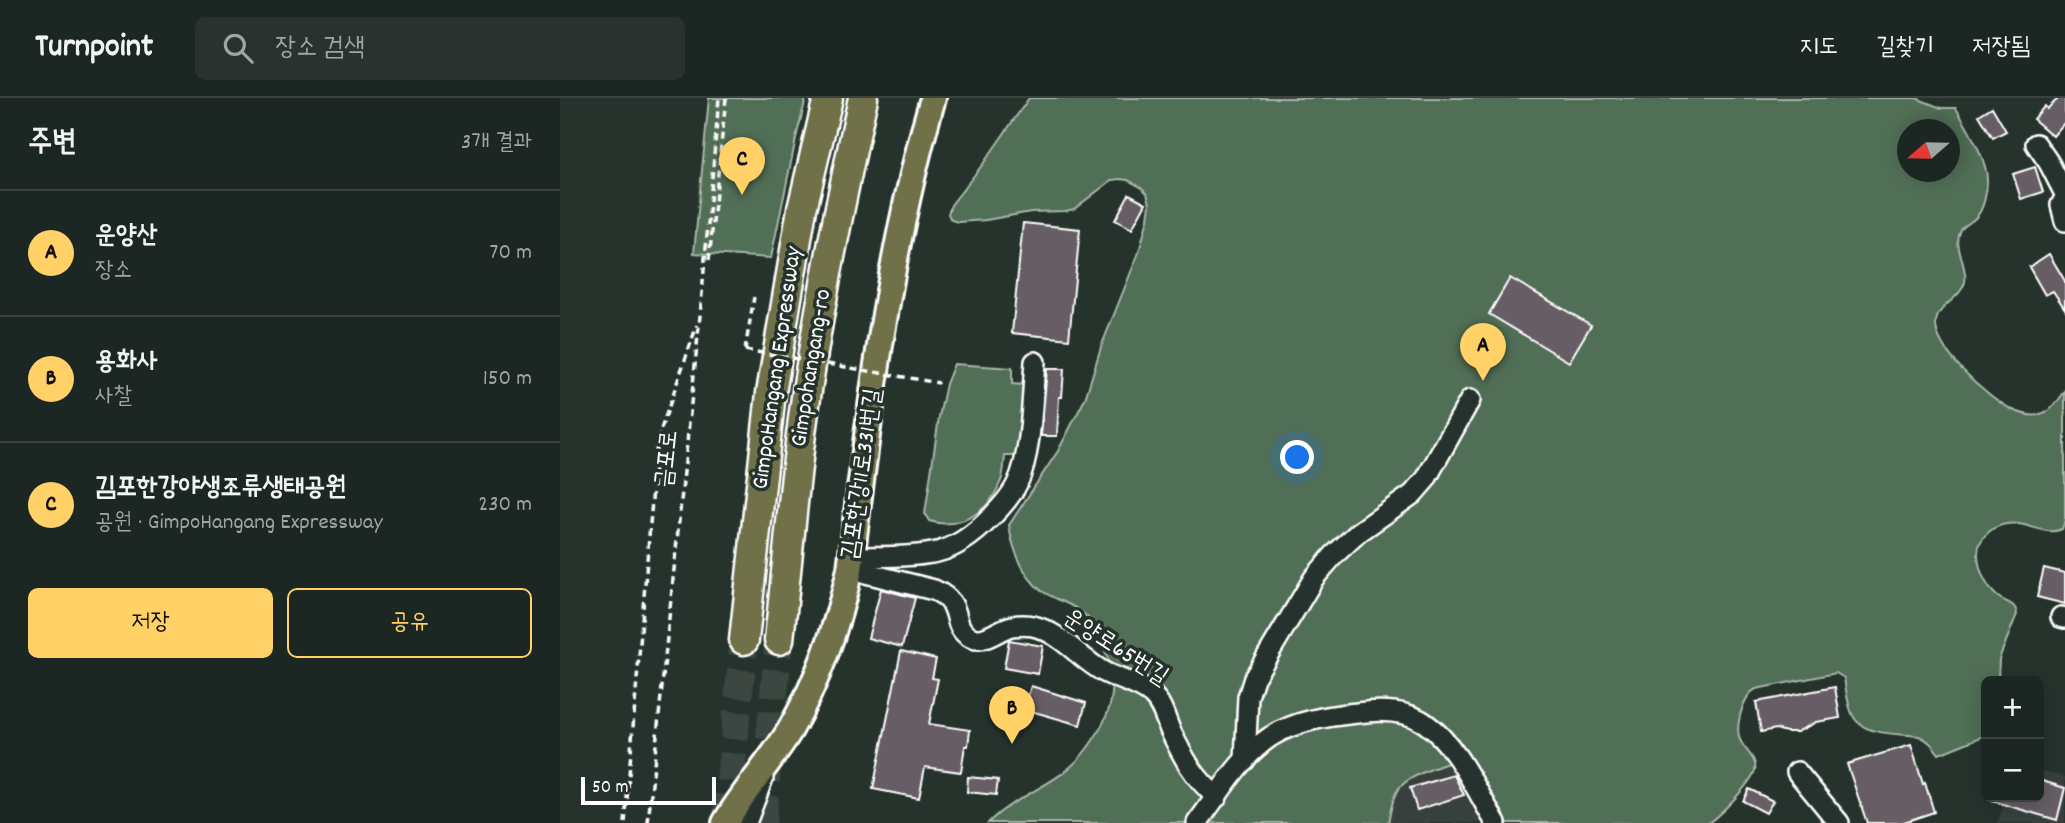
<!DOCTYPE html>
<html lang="ko">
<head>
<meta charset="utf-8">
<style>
	body { margin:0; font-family:Dekko,"Poor Story",sans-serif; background:#29322f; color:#f1f3f6 }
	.controls { position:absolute; right:21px; bottom:21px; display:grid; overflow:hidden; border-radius:10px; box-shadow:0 4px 18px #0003 }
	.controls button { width:63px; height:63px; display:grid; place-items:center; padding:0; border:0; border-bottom:2px solid #3a4340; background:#1c2622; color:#f1f3f6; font:35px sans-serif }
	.compass { position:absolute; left:1337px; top:21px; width:63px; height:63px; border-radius:50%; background:#1c2622; box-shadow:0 4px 18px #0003; rotate:250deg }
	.scale { position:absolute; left:21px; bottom:18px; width:135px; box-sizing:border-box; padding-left:7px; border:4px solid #fff; border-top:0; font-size:19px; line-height:24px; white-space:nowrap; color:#fff; -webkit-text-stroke:5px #26332d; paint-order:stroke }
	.you { position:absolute; left:738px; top:360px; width:24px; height:24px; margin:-18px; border:5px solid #fff; border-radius:50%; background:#1a73e8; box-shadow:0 0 0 10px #1a73e833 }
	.badge { display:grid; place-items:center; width:46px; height:46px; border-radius:50%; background:#ffd166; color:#111; font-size:23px; font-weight:700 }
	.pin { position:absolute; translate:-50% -58px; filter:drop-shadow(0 2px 4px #0008) }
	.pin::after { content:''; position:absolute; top:37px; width:24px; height:21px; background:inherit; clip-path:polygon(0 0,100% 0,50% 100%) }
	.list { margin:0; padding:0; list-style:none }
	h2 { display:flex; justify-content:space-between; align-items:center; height:91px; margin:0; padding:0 28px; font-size:30px }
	h2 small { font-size:23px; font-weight:400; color:#a0a5a5 }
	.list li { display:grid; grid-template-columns:46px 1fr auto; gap:21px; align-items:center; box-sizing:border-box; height:126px; padding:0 28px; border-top:2px solid #3a4340 }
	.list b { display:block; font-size:26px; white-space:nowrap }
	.list p { margin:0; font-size:23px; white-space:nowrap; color:#a0a5a5 }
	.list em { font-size:23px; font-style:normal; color:#a0a5a5 }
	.actions { display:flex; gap:14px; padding:21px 28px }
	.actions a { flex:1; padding:16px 0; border:2px solid #ffd166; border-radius:10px; text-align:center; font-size:24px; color:#ffd166 }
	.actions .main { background:#ffd166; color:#111 }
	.icon { flex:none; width:38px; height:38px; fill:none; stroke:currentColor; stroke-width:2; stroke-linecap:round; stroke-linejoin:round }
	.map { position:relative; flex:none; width:1505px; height:725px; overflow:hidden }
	header { display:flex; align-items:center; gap:42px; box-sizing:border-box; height:98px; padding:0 35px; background:#1c2622; border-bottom:2px solid #3a4340 }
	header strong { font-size:33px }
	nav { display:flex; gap:38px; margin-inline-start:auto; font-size:24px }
	.search { width:490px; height:63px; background:#29322f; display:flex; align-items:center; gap:18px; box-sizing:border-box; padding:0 24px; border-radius:10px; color:#a0a5a5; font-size:26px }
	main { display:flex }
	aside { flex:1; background:#1c2622 }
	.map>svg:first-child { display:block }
	.built { fill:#39403e }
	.green { fill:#516e57; stroke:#a8b6ab; stroke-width:2; fill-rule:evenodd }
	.building { fill:#665d65; stroke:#fff; stroke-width:2 }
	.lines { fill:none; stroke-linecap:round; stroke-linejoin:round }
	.highway-tunnel { stroke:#3c4742; stroke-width:28; stroke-dasharray:28 14; stroke-linecap:butt }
	.minor-casing { stroke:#fff; stroke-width:24 }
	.major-casing { stroke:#fff; stroke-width:30 }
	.highway-casing { stroke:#fff; stroke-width:33 }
	.path { stroke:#fff; stroke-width:3.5; stroke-dasharray:7 5; stroke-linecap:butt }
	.minor { stroke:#26332d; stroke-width:19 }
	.major { stroke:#6f714a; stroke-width:24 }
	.highway { stroke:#6f714a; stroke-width:28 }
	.path-bridge { stroke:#fff; stroke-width:3.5; stroke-dasharray:7 5; stroke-linecap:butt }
	.labels { text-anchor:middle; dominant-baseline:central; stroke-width:7; stroke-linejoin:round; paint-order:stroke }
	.street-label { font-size:24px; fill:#fff; stroke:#26332d }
</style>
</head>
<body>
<header>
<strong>Turnpoint</strong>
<div class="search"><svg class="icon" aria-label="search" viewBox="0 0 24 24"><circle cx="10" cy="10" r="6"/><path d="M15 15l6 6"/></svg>장소 검색</div>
<nav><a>지도</a><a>길찾기</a><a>저장됨</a></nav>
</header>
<main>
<aside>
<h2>주변<small>3개 결과</small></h2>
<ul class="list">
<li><span class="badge">A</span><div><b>운양산</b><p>장소</p></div><em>70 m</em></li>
<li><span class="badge">B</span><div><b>용화사</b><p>사찰</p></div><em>150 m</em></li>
<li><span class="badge">C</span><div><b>김포한강야생조류생태공원</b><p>공원 · GimpoHangang Expressway</p></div><em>230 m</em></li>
</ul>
<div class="actions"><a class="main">저장</a><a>공유</a></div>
</aside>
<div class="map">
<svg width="1505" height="725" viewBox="0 0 1505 725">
	<rect width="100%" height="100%" fill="#26332d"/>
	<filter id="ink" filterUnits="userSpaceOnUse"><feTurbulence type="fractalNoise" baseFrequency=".0143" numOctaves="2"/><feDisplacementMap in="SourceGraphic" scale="14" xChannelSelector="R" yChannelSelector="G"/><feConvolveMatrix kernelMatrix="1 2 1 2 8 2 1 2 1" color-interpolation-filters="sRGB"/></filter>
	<g filter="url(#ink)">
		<g class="built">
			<path d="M893,664L931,725H828L835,695L842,686L867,673Z"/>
			<path d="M1479,672L1505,679V725H1437L1447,699H1479Z"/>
		</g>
		<g class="green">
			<path d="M149,0H246L236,40L211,160L134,155Z"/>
			<path d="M469,0H1356L1381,10H1396C1406,28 1428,62 1427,83C1427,93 1424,110 1417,118C1413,124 1405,126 1401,132C1392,149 1408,167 1405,184C1401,199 1385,204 1378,217C1364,245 1430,301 1453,312C1480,324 1490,316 1505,293V422L1502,431C1481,441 1458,413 1430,433C1422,439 1418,446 1418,456C1418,471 1426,489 1438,499C1446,505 1456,505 1457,516L1439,561L1438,583H1426V637L1379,656C1373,648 1369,642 1359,638C1337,635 1299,639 1291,613C1287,603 1286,591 1284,580L1276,575L1196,591C1183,597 1176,626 1179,639C1182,651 1198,660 1195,672C1191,686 1160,717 1148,725H945L906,659C887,666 847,676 837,693C832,702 830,715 828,725H428C457,695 501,687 526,652C552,618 561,589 543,548C539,539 535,528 528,520C515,506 497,503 482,493C463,479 452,449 449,427L498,353L525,301L541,249L579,154L588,121L590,106L587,95L581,89L568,82L560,81L552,82L514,111L505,113L471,114L426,122L398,124L391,122L388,116L391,107L423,66ZM1348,32H1390V74H1348Z"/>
			<path d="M394,266L452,270V286L466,287L458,358H445C444,366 444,378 440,385C428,415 399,432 369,423L365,416L379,319L386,286Z"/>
		</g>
		<g class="building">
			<path d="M1499,0H1505V24L1493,38L1473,21L1485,8L1487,11Z"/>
			<path d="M1432,9L1446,33L1433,40L1419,17Z"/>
			<path d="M1475,69L1483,94L1461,101L1453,76Z"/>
			<path d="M569,96L586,105L572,131L555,122Z"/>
			<path d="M463,125L520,131L509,241L452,235Z"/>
			<path d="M1489,156L1505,183V211L1493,193L1485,197L1469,169Z"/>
			<path d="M950,180L1031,227L1009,264L929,216Z"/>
			<path d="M487,271H504L502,299H499L497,338H481Z"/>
			<path d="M1484,470L1505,475V506L1477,499Z"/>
			<path d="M321,491L355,500L342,549L308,540Z"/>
			<path d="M449,542L483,548L478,576L444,570Z"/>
			<path d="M341,553L376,561L372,580L378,581L369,626L410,632L408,648H405L401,674L365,669L359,700L313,691Z"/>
			<path d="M471,588L526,605L520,627L464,611Z"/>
			<path d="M1275,589L1280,620L1256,624L1237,634H1226L1216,631L1201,634L1196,604Z"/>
			<path d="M1351,647L1363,686L1365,685L1374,714L1341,725H1307L1287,666Z"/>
			<path d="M894,677L904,697L857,712L850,690Z"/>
			<path d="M408,679L438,682L436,697L407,694Z"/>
			<path d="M1479,682L1505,690L1497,722L1432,703V699H1479Z"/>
			<path d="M1189,691L1213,703L1206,715L1183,703Z"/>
		</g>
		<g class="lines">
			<g class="highway-tunnel">
				<path d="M166,725L184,542"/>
				<path d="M202,725L219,542"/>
			</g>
			<g class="minor-casing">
				<g id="minor">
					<path d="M1476,46L1489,65L1505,96"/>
					<path d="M1505,100L1501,107L1505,123"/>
					<path d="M292,459C318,458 346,460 372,455C391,452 409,440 423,427C436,415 449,402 457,386C472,355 472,299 475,264"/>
					<path d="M290,471L374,492C405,506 390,524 407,537C422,549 437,531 452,528C458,527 467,527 473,528C500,534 520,561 544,574C559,582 578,585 592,597C603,607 605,621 611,634C623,659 635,681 657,699"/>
					<path d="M1501,519L1505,520"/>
					<path d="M685,662L688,599L694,580L754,480L774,457L799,434L853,396L866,381L910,302"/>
					<path d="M1237,674L1279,725"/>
					<path d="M186,725L203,680"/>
					<path d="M637,725C659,696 679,660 710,639C735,623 767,618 797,615C819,612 846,612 865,625C897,647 916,692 936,725"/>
				</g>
			</g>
			<g class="major-casing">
				<path id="major" d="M165,725C184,692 210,665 230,632C258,583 278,526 290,471C309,315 329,151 373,0"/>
			</g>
			<g class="highway-casing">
				<g id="highway">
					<path d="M184,542L211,295L242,111L268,0"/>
					<path d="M219,542C229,450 236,358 251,267C265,177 284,89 303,0"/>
				</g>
			</g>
			<g class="path">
				<path d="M149,162L166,0"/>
				<path d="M185,252L194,199"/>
				<path d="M65,725L97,343L137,227"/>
				<path d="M88,725L140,218L159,0"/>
			</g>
			<use href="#minor" class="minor"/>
			<use href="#major" class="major"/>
			<use href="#highway" class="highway"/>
			<path class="path-bridge" d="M185,252L379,285"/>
		</g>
	</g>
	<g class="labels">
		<g class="street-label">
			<text transform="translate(218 270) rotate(-82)">GimpoHangang Expressway</text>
			<text transform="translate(252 270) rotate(-81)">Gimpohangang-ro</text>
			<text transform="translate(108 361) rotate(-84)">금포로</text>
			<text transform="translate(303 376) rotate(-82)">김포한강11로331번길</text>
			<text transform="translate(555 550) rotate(33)">운양로65번길</text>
		</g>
	</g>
</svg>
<div class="controls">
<button>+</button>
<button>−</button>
</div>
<svg class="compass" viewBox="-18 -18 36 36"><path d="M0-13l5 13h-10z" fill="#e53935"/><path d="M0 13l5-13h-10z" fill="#a0a5a5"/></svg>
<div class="scale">50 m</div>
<div class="you"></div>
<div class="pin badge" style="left:923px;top:283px">A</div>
<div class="pin badge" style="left:452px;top:646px">B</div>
<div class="pin badge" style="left:182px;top:97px">C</div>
</div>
</main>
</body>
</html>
